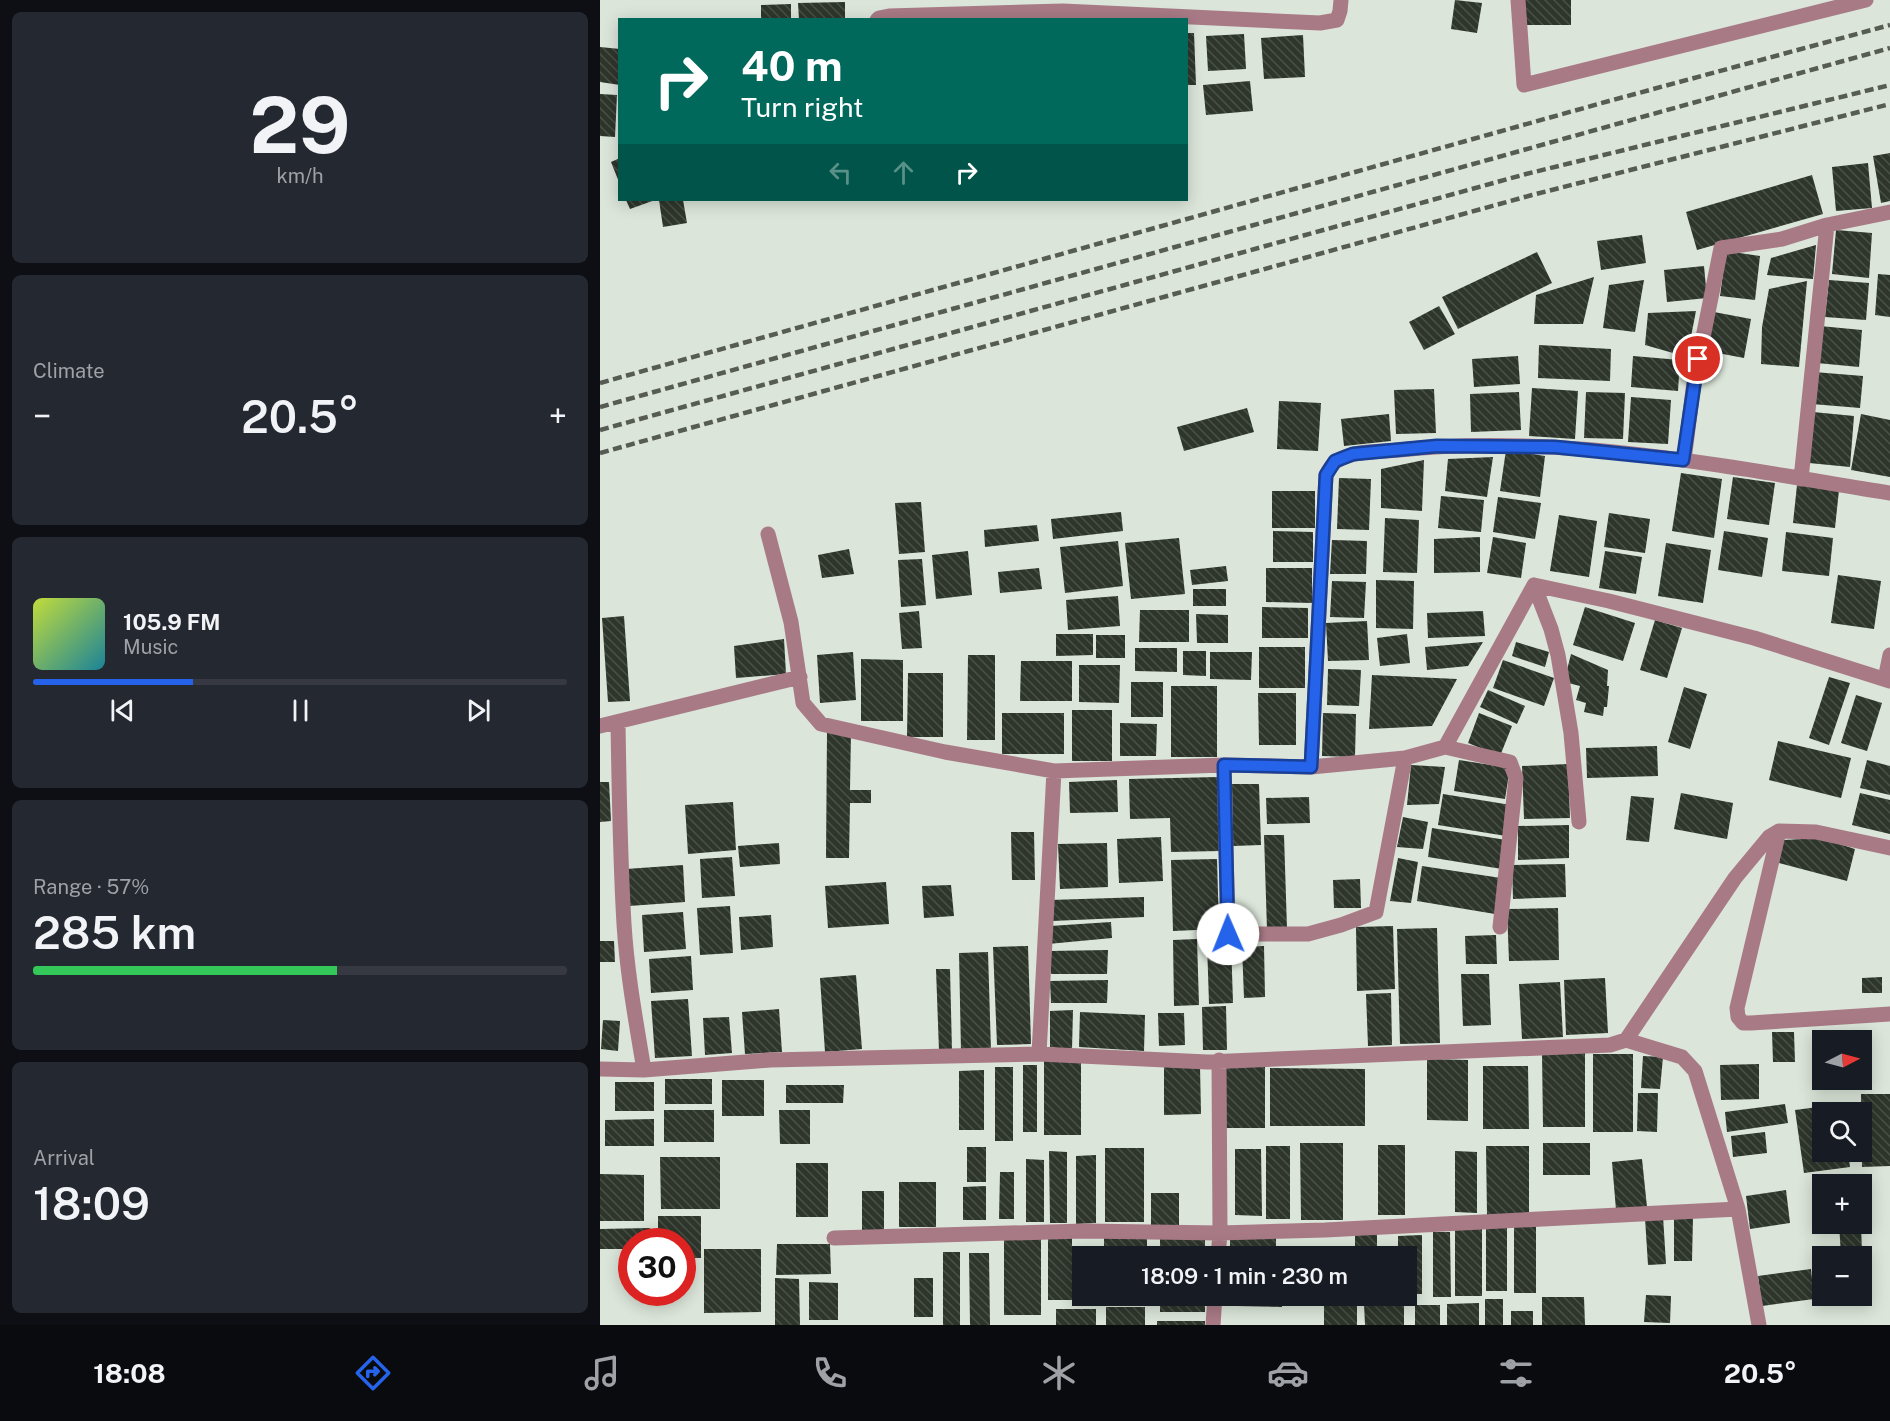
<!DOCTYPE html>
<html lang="en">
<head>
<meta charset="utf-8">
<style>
	body { margin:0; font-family:"Public Sans",sans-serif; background:#242831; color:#f1f3f6; height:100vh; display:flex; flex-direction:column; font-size:22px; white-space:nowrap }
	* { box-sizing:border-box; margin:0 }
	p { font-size:20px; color:#9ea1a6 }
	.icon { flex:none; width:33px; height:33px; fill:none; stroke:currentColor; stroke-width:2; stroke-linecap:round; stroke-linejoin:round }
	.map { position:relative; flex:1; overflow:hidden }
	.side { display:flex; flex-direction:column; gap:12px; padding:12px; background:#0d0f14; width:600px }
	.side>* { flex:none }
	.guide { position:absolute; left:18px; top:18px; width:570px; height:183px; border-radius:0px; box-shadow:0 3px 15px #0003; background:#00695c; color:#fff; overflow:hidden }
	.needle { width:39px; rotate:84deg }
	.buttons { position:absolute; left:1212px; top:1030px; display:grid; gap:12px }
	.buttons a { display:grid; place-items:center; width:60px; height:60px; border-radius:0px; background:#171b24; box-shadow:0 3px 15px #0003; font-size:30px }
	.speed { position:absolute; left:18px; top:1228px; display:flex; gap:12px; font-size:30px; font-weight:700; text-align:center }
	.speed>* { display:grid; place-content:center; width:78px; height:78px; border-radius:50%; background:#171b24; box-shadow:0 3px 15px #0003; line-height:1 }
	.speed .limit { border:9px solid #d22; background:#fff; color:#111 }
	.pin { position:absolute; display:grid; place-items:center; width:51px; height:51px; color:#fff; margin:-26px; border:3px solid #fff; border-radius:50%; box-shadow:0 2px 6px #0007 }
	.me { position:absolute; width:66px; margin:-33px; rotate:359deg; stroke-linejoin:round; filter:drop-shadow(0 0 4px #0008) }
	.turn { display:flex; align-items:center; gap:21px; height:126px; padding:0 24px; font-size:27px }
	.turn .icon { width:78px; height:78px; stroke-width:2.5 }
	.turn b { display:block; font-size:42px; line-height:51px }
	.lanes { display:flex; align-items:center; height:57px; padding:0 24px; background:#0003; justify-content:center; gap:30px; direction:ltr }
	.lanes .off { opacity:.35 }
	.big { font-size:45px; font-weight:600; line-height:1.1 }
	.side .widget { flex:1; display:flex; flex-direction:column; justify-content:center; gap:9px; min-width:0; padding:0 21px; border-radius:9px; background:#242831 }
	.side .dial { align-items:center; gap:0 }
	.dial b { font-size:78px; line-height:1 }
	.song { display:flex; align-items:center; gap:18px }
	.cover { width:72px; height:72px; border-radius:9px; background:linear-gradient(135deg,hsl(70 70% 55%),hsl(190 70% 35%)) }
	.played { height:6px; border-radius:3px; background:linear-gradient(90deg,#2563eb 30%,#363941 30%) }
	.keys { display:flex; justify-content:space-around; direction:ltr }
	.heat { display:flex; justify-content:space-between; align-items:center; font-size:33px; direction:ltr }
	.charge { height:9px; border-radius:4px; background:linear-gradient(90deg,#34c759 57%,#363941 0) }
	.trip { position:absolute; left:472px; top:1246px; width:345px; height:60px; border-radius:0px; background:#171b24; box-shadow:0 3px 15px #0003; font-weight:600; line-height:60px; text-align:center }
	.dock { display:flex; height:96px; justify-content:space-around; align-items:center; background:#090b0e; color:#9ea1a6 }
	.dock .icon { width:42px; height:42px }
	.dock .selected { color:#2563eb }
	.dock b { font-size:27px; color:#f1f3f6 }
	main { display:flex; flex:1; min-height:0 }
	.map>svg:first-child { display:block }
	.building { fill:url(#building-back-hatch) }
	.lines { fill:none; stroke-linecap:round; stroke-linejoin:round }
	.minor { stroke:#a87a86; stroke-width:15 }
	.rail { stroke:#565b54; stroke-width:4.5; stroke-dasharray:9 4.5; stroke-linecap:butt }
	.route-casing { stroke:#184099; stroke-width:15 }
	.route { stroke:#2563eb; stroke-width:10 }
</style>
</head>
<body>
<main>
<section class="side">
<div class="widget dial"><b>29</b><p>km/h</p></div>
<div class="widget"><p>Climate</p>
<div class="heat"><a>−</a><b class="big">20.5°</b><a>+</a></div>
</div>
<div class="widget">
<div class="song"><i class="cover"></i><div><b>105.9 FM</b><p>Music</p></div></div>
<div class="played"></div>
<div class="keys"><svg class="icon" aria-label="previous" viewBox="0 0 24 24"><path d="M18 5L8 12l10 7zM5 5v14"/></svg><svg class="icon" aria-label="pause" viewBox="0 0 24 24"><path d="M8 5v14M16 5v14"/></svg><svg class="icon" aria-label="next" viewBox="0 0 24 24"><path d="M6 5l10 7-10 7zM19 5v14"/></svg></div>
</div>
<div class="widget"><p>Range · 57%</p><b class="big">285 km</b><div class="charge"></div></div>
<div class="widget"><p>Arrival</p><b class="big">18:09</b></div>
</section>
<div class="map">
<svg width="1290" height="1325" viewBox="0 0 1290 1325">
	<defs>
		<pattern id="building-back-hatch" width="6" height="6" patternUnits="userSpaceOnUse" patternTransform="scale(1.5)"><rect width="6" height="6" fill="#2e362c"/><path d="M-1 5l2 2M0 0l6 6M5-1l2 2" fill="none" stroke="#495047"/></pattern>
	</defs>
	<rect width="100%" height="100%" fill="#dbe5d9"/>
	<path class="building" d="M855,0L882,3L877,33L851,29Z
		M920,0H971V25H920Z
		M245,2V20H199L198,3Z
		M191,4V20H161V5Z
		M586,33H594L596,85H586Z
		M644,34L646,69L608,71L606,36Z
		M703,35L705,77L664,79L661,38Z
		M0,47L20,49V85L0,82Z
		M650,81L653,111L606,115L603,85Z
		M0,94L17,95L15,137L0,136Z
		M1290,153V201L1281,203L1273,156Z
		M20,158V182H19L11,162Z
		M1268,163L1272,208L1236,211L1232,167Z
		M1212,175L1223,214L1097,250L1086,212Z
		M26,200H55L30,209Z
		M59,200H83L87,223L63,227Z
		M1236,230L1272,233L1269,278L1232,274Z
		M1042,235L1046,263L1001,270L997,241Z
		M1216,245L1213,279L1167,275L1171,258Z
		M1126,251L1160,256L1155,300L1120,296Z
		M937,252L952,283L858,329L842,297Z
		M1104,266L1107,298L1067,302L1064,270Z
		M1278,274L1290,275V317L1275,315Z
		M994,277L983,324H934L936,295Z
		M1044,280L1035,332L1003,328L1009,285Z
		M1229,280L1269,283L1266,320L1225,317Z
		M1207,281L1199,367L1161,364L1162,327L1169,289Z
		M839,306L855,334L824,350L809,322Z
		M1096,311L1087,357L1045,345L1048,313Z
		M1114,312L1151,319L1144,358L1107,351Z
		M1220,326L1262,330L1259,367L1217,363Z
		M939,345L1011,349L1010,381L938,378Z
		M918,356L920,384L874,387L872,359Z
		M1033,356L1080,360L1078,391L1031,387Z
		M1214,372L1263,376L1260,408L1212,404Z
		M932,388L978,391L975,439L929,436Z
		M834,389L836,433L796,434L794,390Z
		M919,392L921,430L871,432L870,394Z
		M986,392L1025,393L1023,439L984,438Z
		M1031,397L1071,400L1068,444L1028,442Z
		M679,401L721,403L718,451L677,449Z
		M647,408L654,432L584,451L577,427Z
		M1213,412L1254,416L1250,467L1209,463Z
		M789,414L791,441L744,446L741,419Z
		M1261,414L1290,420V477L1251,470Z
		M906,450L945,456L940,497L900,491Z
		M893,457L887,497L845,491L848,459Z
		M824,460L822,511L781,508V469Z
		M1081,473L1122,479L1114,538L1072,531Z
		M1133,477L1175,483L1169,525L1127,519Z
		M739,478L771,479L769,530L737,529Z
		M1197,485L1239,490L1235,528L1193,523Z
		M672,491H715V528H672Z
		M841,496L884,500L881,532L838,528Z
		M898,497L941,503L935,539L893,532Z
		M321,502L325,552L299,554L295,503Z
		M521,512L523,531L453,539L451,519Z
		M1009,513L1050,519L1045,553L1004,547Z
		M959,515L997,521L989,577L950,571Z
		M785,518L819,520L817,573L783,572Z
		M437,525L439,541L385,547L384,530Z
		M673,531L713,532V562H673Z
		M1124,531L1168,538L1162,577L1118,570Z
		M1186,532L1233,538L1229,576L1182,571Z
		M880,537V572L834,573V539Z
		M893,537L926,543L921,578L887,573Z
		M579,538L585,594L531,599L525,543Z
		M732,540L767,541L766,574H730Z
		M518,541L523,586L465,593L460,547Z
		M1066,543L1111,550L1103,603L1058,596Z
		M249,549L254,574L222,578L218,555Z
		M368,551L372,595L336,599L332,555Z
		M1005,551L1042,557L1036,594L999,588Z
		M322,559L326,605L301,607L298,560Z
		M626,566L628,581L592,585L590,570Z
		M439,568L442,589L400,593L398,572Z
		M666,568H712V603L666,602Z
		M1238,575L1281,581L1274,629L1231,623Z
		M776,580L814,581L813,629L776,628Z
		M732,581L766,582L764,618L730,617Z
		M593,589H626V606H593Z
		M518,596L520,626L468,630L466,600Z
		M662,607L708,608V638H662Z
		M985,607L1035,623L1023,661L973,645Z
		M540,610H589V642H539Z
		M319,611L322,648L302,649L299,613Z
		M883,611L885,636L828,638L827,613Z
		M596,614L628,615V643H597Z
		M24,616L30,701L8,702L2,618Z
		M1055,620L1082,628L1067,678L1040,670Z
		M767,621L769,660L728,661L726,623Z
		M456,634H493V655L456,656Z
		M807,634L810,663L780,666L777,638Z
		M496,635H525V658H496Z
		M184,639L186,674L136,678L134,646Z
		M883,642L868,666L827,670L825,647Z
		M916,642L949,652L945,667L912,656Z
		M659,647H705V688H659Z
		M535,648H577V672L535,671Z
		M583,651H606V676L583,675Z
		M253,652L256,700L220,703L217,655Z
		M610,652H652L651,680L610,679Z
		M971,654L1008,670L1007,686H1009L1007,707H1004L1003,716L984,712L986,703L976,700L980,686L964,682Z
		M368,655H395V740H367Z
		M261,659L303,660V721H261Z
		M903,660L954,678L944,706L893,688Z
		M421,661H472V701H420Z
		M479,665H520L519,703L479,702Z
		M728,669L761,670L759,706L727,705Z
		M308,673H343V737H307Z
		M772,675L857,679L832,726L769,729Z
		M1229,677L1250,683L1229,745L1209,738Z
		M531,682H563V717H531Z
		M571,686H617V757H571Z
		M1084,687L1107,694L1090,749L1068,742Z
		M888,690L925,706L917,724L880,707Z
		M658,693H696V745H659Z
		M1256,695L1282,703L1267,751L1241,743Z
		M472,710H512V761H472Z
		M402,713H464V754H402Z
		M723,713L756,714L755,757L722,756Z
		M879,713L912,726L900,756L868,743Z
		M520,723L557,724L556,756H520Z
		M227,732H251L250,790H271V803H250L249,858H226Z
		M1178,741L1251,758L1241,798L1169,780Z
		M1057,746L1058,776L987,778L986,748Z
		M859,760L910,768L905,799L854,791Z
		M1267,760L1290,766V795L1260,788Z
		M968,764L970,818L924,819L922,766Z
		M811,765L845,767L839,804L807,805Z
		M618,777L620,851L571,852L570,818L530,819L529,779Z
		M517,780L518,812L470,813L469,782Z
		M0,782H9L11,821L0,822Z
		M632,784H659L661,845L633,846Z
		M1081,793L1133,803L1127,839L1074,829Z
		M1260,793L1290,800V834L1252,825Z
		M843,794L911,805L906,836L838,825Z
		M1031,796L1054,798L1049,842L1026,840Z
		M709,797L710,823L667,824L666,798Z
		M133,802L136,850L88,854L85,805Z
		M803,817L828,822L823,849L797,847Z
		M969,825V858L918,860V826Z
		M832,828L906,840L902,869L828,857Z
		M411,832H434L435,880H412Z
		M664,835H684L687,929L667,930Z
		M561,837L563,881L519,883L517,839Z
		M1221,838L1255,849L1247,881L1179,863L1183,840Z
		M179,843L180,864L140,867L138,846Z
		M507,843L508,887L460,889L458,844Z
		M132,857L135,896L102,898L100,859Z
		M798,858L818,862L811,903L790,901Z
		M617,859L619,929L573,931L571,860Z
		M965,864L966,897L913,899L912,865Z
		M83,865L85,902L29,906L26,869Z
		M822,866L901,878L895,914L817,901Z
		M760,879L761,908H734L733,880Z
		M286,882L289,924L228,928L225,886Z
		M351,885L354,916L324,918L322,886Z
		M544,897V917L452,921L450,900Z
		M130,906L133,953L100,955L97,908Z
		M958,908L959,960L909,961L907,909Z
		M83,912L86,949L44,952L42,915Z
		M171,915L173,947L141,950L139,917Z
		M511,922L512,938L448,944L450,926Z
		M793,926L795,989L757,991L756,927Z
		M837,928L840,1043L800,1044L797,929Z
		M896,935L897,964H866L865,936Z
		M597,939L599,1005L574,1006L573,940Z
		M0,941H14L15,962H0Z
		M631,941L633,1003L609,1004L607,942Z
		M428,946L431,1044L397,1045L393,947Z
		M664,946L665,997L644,998L642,947Z
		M508,950L507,974H451L450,951Z
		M388,952L391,1051L361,1052L359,953Z
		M91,956L93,990L51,993L49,959Z
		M336,969H350L352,1051H339Z
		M861,974H889L891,1025L863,1026Z
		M256,975L262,1049L225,1052L220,978Z
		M1282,977V993H1262V978Z
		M1005,978L1008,1033L966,1035L964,980Z
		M508,980L507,1003H451L450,981Z
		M960,982L963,1037L922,1039L919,984Z
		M791,993L792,1045L768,1046L766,994Z
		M88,999L92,1056L55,1058L51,1001Z
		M626,1006L627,1050H603L602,1007Z
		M179,1009L182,1052L145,1054L142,1012Z
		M473,1010L472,1050L450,1047V1011Z
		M480,1012L545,1015L544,1051L479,1047Z
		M558,1013H584L585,1045L559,1046Z
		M129,1017L132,1053L105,1055L103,1018Z
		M3,1020L20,1021L18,1051L1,1049Z
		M1172,1032H1194L1195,1062H1173Z
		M942,1053H985V1127H943Z
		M993,1054H1033V1132H993Z
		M1043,1056L1063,1057L1060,1089L1041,1088Z
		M827,1059L868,1060V1121L827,1120Z
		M444,1061H481V1135H444Z
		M1159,1064V1099L1121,1100L1120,1065Z
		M423,1065H437V1132H423Z
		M626,1065H665V1128H626Z
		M564,1066H600L601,1114L564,1115Z
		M883,1066H928L929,1129H883Z
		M395,1067H413V1141H395Z
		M670,1068L765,1069V1126H670Z
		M384,1070V1130H359V1071Z
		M65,1079H112V1104H65Z
		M122,1080H164V1116H122Z
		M15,1082H54V1111H15Z
		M186,1085H244L243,1103H186Z
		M1038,1093H1058L1057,1132L1037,1131Z
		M1261,1094H1290V1166L1262,1167Z
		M1185,1104L1188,1123L1127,1132L1125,1112Z
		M1241,1104L1243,1113H1222V1152H1248L1250,1167L1204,1173L1195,1110Z
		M64,1110H114V1142H64Z
		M179,1110H210V1144H180Z
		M54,1119V1146H5V1120Z
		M1165,1132L1167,1153L1133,1157L1131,1136Z
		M700,1143H743V1220H701Z
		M943,1143H990V1175H943Z
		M778,1145H805V1215H778Z
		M666,1146H690V1219H666Z
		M886,1146H929V1215H887Z
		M367,1147H386V1182H367Z
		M505,1148H544V1222H505Z
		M635,1149H661L662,1216L635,1215Z
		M449,1151L467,1152V1223H450Z
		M855,1151L877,1152V1213L855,1212Z
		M496,1155V1223L476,1224V1156Z
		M60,1157H120V1209H61Z
		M426,1159L444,1160V1222H426Z
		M1042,1159L1047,1207L1016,1210L1012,1162Z
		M196,1163H228V1217H196Z
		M400,1172H414V1219H399Z
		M0,1174L44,1175V1221H0Z
		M299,1182H336V1227H299Z
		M386,1186V1220H363V1187Z
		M1186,1190L1190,1223L1150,1229L1146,1196Z
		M262,1191H284V1233H262Z
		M551,1193H579V1225H551Z
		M58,1216H101V1258H82V1242H58Z
		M1063,1216L1066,1264L1048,1265L1045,1218Z
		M1074,1217H1093L1092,1261H1074Z
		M1239,1224H1261L1262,1253L1241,1255Z
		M886,1226H907V1291H886Z
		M914,1226H936V1293H914Z
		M855,1227H882V1296H855Z
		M50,1228V1242H32V1249H0V1229Z
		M755,1232H777V1257H755Z
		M833,1232H850L851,1297H833Z
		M472,1234V1300H448V1235Z
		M547,1234V1257H504V1235Z
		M822,1235V1294H807V1257H798V1236Z
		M630,1237H676V1257H630Z
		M404,1238H441V1315H404Z
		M560,1239H605V1257H560Z
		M177,1244H230L231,1274L176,1275Z
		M104,1249H161V1312L104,1313Z
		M343,1252H360V1325H343Z
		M369,1253H389L390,1325H370Z
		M1211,1269L1214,1299L1162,1306L1158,1276Z
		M175,1278L199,1279L200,1325H175Z
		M314,1278H333V1317H314Z
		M209,1282L238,1283V1320H209Z
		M1046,1295L1071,1296L1070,1323L1044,1322Z
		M560,1296H605V1312H560Z
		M637,1296H682V1307L637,1306Z
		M942,1297H984L985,1325H942Z
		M885,1299H903V1325H885Z
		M879,1303V1325H847V1304Z
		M764,1304H804V1325H765Z
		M724,1305H757V1325H724Z
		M815,1305H840V1325H815Z
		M506,1307H545V1325H506Z
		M456,1309H496V1325H456Z
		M911,1311H933V1325H911Z
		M557,1321H605V1325H557Z"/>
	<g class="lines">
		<path class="minor" d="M918,0L924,85L1266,0
			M277,20L279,18L289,16L463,11L720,23L737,20L740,11L741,0
			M1084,460L1094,382L1121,248L1182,239L1227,225L1290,212
			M1201,479L1227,225
			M168,534L191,622L203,703L221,724L345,752L454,771L624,765L711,767L805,758L845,747L934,585L1009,601L1154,638L1290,681
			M934,585L951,629L958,655L971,733L979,822
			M1285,679L1290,655
			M18,722C19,790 20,857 24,924C27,973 36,1022 44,1070
			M0,726L200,677
			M845,747L910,762L916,778L900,927
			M624,765L628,934H708L741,925L776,912L805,758
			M711,767L726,475C729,470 732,463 737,461C754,450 779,452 799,450C964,433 1128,467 1290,493
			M1179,831L1137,1008L1138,1017L1143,1023H1151L1290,1014
			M1026,1040L1082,1057L1095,1071L1138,1209L1159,1325
			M439,1054L454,771
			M0,1069L44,1070L170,1060L439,1054L607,1062L1010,1045L1026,1040L1135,878L1169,837L1179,831L1216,832L1290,848
			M234,1238L484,1231L620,1233L725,1230L1138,1209
			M618,1257L620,1233L619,1060
			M613,1325L615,1296"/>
		<path class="rail" d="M0,383L1009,101L1290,25
			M0,407L1290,48
			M0,430L926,174L1290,85
			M0,453L932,195L1290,104"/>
	</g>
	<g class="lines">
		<g class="route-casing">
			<path id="route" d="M628,934L624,765L711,767L726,475L735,461L753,454L837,446L955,447L1083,460L1098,359"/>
		</g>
		<use href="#route" class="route"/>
	</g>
</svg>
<div class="buttons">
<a><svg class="needle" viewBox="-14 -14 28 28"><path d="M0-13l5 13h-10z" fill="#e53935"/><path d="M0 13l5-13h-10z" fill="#9ea1a6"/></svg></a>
<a><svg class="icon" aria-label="search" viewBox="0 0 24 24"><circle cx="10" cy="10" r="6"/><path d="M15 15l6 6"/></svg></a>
<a>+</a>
<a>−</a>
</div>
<div class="speed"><div class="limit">30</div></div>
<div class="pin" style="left:1098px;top:359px;background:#d93025"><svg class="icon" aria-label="arrive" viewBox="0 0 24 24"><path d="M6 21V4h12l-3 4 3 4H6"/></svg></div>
<svg class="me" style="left:628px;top:934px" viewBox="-20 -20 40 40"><circle r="19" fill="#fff"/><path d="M0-13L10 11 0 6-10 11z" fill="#2563eb"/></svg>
<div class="trip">18:09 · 1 min · 230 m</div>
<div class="guide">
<div class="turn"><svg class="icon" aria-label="right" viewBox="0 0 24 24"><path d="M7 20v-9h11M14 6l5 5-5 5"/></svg><div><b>40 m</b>Turn right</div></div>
<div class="lanes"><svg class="icon off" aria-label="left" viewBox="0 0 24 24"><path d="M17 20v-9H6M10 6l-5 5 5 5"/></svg><svg class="icon off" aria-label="ahead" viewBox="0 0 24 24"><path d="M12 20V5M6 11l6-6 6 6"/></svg><svg class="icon" aria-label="right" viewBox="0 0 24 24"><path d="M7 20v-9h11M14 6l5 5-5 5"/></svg></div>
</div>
</div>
</main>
<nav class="dock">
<b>18:08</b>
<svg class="icon selected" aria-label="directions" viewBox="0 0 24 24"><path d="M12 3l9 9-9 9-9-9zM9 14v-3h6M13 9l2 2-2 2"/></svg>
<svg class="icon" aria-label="music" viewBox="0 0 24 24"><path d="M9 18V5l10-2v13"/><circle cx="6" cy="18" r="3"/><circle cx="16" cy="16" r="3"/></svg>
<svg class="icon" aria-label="phone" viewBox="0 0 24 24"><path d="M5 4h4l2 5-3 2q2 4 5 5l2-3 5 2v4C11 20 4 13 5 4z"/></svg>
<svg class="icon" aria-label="climate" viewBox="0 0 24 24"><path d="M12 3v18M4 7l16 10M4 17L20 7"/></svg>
<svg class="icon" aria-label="car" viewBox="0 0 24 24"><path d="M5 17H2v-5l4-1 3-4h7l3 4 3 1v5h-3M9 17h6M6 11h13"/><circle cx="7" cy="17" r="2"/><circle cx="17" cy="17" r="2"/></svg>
<svg class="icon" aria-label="filters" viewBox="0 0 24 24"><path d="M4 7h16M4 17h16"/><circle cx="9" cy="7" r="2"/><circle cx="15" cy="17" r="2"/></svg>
<b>20.5°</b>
</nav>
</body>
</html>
